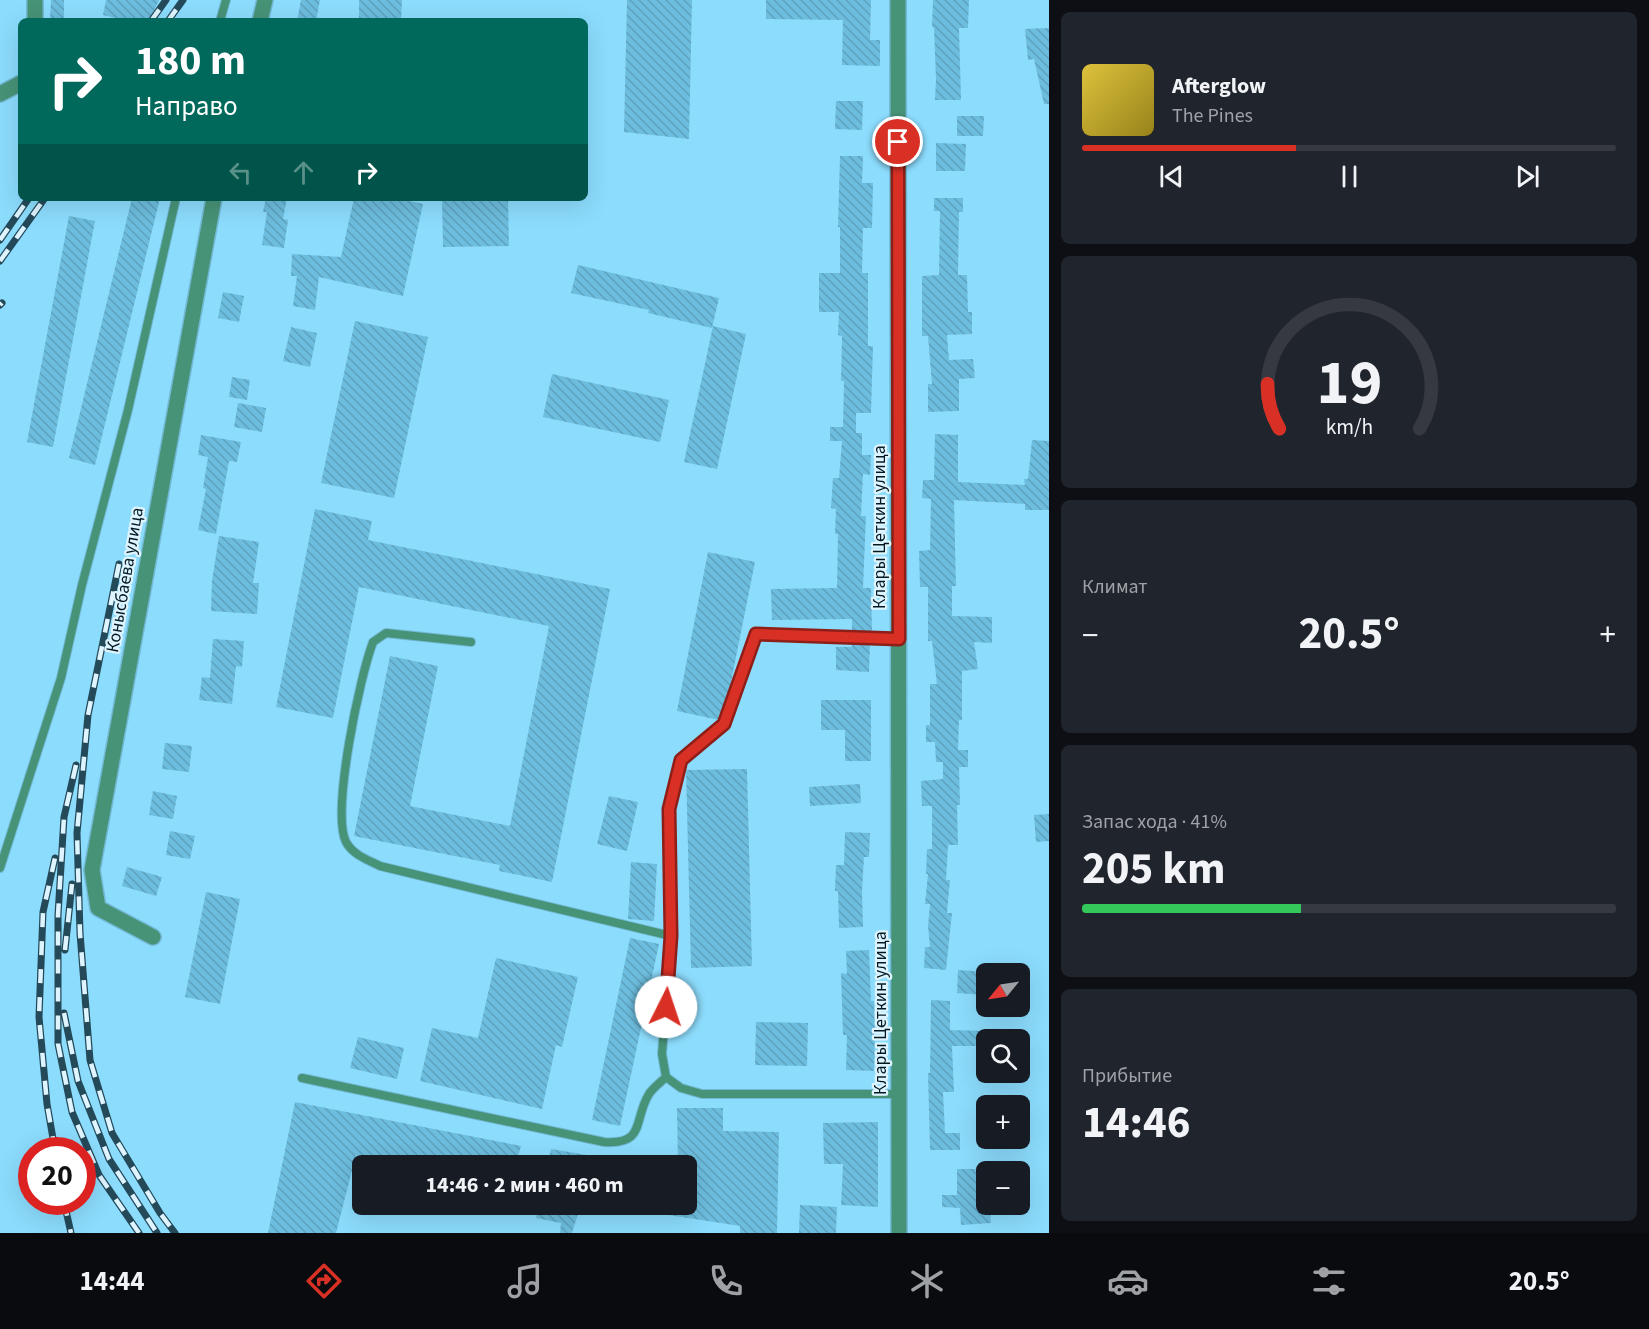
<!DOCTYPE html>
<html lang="ru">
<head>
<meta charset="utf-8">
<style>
	body { margin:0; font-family:"Source Sans 3",sans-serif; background:#20242c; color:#f1f3f6; height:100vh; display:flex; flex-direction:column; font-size:22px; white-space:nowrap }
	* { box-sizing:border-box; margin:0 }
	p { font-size:20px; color:#9ea1a6 }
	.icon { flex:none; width:33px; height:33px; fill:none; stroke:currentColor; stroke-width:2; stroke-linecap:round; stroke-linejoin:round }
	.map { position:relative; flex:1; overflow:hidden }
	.drawer { display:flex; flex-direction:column; gap:12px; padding:12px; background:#0d0f14; width:600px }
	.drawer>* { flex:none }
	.top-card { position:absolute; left:18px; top:18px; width:570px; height:183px; border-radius:9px; box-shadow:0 6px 24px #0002; background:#00695c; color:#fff; overflow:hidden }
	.needle { width:39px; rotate:240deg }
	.fabs { position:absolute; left:976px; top:963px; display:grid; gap:12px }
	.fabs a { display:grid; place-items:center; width:54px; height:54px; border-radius:9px; background:#171b24; box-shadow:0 6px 24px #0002; font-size:30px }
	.speed { position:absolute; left:18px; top:1137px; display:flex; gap:12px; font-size:30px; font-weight:700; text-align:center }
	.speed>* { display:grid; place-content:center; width:78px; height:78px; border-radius:50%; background:#171b24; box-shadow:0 6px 24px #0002; line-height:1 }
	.speed .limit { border:9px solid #d22; background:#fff; color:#111 }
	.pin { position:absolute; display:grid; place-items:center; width:51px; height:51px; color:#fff; margin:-26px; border:3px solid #fff; border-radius:50%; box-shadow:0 2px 6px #0007 }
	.me { position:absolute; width:66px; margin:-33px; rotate:4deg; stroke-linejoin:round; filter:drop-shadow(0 0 4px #0008) }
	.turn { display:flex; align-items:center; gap:21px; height:126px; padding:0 18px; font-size:27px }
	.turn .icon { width:78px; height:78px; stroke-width:2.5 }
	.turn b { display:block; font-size:42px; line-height:51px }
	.lanes { display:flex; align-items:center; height:57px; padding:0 18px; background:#0003; justify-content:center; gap:30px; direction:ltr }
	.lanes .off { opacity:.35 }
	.big { font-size:45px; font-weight:700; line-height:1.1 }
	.drawer .widget { flex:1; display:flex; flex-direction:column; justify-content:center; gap:9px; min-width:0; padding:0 21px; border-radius:9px; background:#20242c }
	.drawer .dial { align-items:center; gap:0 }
	.dial svg { height:156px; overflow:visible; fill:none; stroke:#363941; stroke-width:7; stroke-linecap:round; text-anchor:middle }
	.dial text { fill:#f1f3f6; stroke:none }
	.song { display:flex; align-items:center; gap:18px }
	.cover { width:72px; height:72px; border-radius:9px; background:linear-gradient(135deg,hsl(50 70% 55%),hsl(50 70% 35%)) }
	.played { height:6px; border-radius:3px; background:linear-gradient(90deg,#d93025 40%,#363941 40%) }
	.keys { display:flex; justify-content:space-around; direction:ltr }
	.heat { display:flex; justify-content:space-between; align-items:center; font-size:33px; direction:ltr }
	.charge { height:9px; border-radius:4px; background:linear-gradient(90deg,#34c759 41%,#363941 0) }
	.trip { position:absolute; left:352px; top:1155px; width:345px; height:60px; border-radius:9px; background:#171b24; box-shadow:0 6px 24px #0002; font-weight:700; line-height:60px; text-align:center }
	.menu { display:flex; height:96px; justify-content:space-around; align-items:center; background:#090b0e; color:#9ea1a6 }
	.menu .icon { width:42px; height:42px }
	.menu .active { color:#d93025 }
	.menu b { font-size:27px; color:#f1f3f6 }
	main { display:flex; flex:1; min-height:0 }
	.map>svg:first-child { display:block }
	.building { fill:url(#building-back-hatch) }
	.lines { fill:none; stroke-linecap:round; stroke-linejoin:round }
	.service-casing { stroke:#73b9d6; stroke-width:10 }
	.minor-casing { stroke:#73b9d6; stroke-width:18 }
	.service { stroke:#479377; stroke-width:8 }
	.minor { stroke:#479377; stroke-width:15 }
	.rail-casing { stroke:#244959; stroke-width:7 }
	.rail { stroke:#def4fe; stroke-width:4.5; stroke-dasharray:14; stroke-linecap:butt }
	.route-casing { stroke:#8d1f18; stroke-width:15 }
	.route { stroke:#d93025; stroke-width:10 }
	.labels { text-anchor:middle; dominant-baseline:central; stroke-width:4.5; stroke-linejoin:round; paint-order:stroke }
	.street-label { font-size:18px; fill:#021923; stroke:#def4fe }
</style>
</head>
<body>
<main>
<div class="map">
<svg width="1049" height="1233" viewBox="0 0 1049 1233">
	<defs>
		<pattern id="building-back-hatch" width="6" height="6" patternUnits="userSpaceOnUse" patternTransform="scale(1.5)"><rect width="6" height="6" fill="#6dbdde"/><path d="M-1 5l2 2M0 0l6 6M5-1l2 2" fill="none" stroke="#5da2be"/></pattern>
	</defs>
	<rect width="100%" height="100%" fill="#8cdcfd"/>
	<path class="building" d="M51,0H64V21H50Z
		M106,0H159L149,21H129L103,15Z
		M301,0H320L316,21H297Z
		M359,0H402L401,21H359Z
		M627,0H692L689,139L624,132Z
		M766,0H871L870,40H880V66L842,65L843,20L766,19Z
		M933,0H969L968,28H959L961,100H935L936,80L934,28L932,27Z
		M1049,28V104H1044L1034,59L1028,60L1025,29Z
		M836,101H863L862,130L835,129Z
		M957,116H984L983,136H957Z
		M936,143L966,144L965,171H936Z
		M840,156H863L862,183H873L872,228H863L862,273H868V346H873L871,413H856V433H862V455H871L870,475L863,474L861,516H866L863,588H871L872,632L852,631V619L772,620L771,589L837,588L838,534H835L836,509L831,508L833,478H839L842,441H830V427H843L844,381H841L842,336L838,335L839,312H819V273H840V227H838Z
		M132,198H160L95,465L69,458Z
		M266,198H287L283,219L288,220L284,248L262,245L267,212H263Z
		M354,198H397L423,204L403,296L319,277L315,310L293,306L297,276H291L292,254L341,257Z
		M442,198H508L509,246L443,247Z
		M934,198H963V212H959L958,275H967L968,312H972V334L947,335L949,360L973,359L975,378L959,379V411L928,412V384H932L928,336H922V276L939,275L940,211H934Z
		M69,216L95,221L53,447L27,442Z
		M578,265L719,298L712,328L648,313L649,310L571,293Z
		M223,292L244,296L239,322L218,318Z
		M355,321L428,337L394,498L321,483Z
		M713,326L746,334L717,469L684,462Z
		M291,327L317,333L310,367L283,361Z
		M552,374L669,400L660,442L543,417Z
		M232,377L250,380L247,400L229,397Z
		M238,403L266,408L262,432L234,427Z
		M935,434L958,435V482L1025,485L1024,479H1028L1032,440L1049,441V510H1025V504L954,500L956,586H952V616L992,617V643L974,642L978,669L962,671V720H959L958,750H968V767H959L960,805H957L958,845H948L946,880H950L947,913H952L946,970L924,968L925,947H930L928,926L930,904H925L928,874H926L927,849H932V806H922L921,781L943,779V762H936L935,742H926V725H930V684H937L932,641H928V587H920L919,551L930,550L931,499L922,498L923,480H934Z
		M201,435L241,442L237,462L229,461L216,534L198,530L206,489L203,488L208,457L198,455Z
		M315,509L372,521L368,540L610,589L552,882L499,871L500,865L354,836L390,656L438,666L410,806L510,826L549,626L359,587L333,718L276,707Z
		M219,536L259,542L253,583H259L257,614L211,611L212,581Z
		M708,552L755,562L729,692L719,720L677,711Z
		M213,639L244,641L242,667L236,666L232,704L199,700L202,677L210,678Z
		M852,643L870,644L869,672L836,670V647H852Z
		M821,700H871V761H845V730H821Z
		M165,743L192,746L189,772L162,769Z
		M747,769L752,966L691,968L686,770Z
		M860,784L861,803L810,806L809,787Z
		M153,791L177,796L173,819L149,815Z
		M609,796L638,802L627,851L597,844Z
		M1049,814V841L1036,842L1034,815Z
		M170,831L195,836L190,859L166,855Z
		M845,832L870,833L869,857H864L862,891L863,927L839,928L838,891H835L836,865H844Z
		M631,862L657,864L654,921L628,919Z
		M127,867L162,877L156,896L122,886Z
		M206,892L240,899L220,1004L185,997Z
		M630,938L659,944L620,1126L592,1120Z
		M869,950L871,1001H874L875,1037L874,1071L846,1070L847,1035H843L841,973L847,974L846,951Z
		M496,958L578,977L562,1047L556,1045L542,1109L420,1081L432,1028L478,1038Z
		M958,970L987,972V995L957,993Z
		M931,1000L950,1001V1030L987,1031V1046H952L954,1092H943L945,1133H960V1150H930L928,1073H930Z
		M756,1022L808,1023L807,1066L755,1065Z
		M358,1037L404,1048L397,1079L350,1068Z
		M295,1102L521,1146L515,1166H419L356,1155L336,1233H268Z
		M677,1108H723V1131L779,1132L777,1233H740V1226L649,1212L650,1204H687V1166H678Z
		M878,1122V1207L841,1205L843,1164H824L823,1123Z
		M551,1149L611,1159V1166H547Z
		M957,1169H987V1210H990L991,1223L961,1225L960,1208L942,1207V1195H957Z
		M538,1204H581L572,1233H560L561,1223L536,1218Z
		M800,1205L837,1207L836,1233H799Z"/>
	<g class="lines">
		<g class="service-casing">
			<path id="service" d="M220,21L226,0
				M899,639L756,634L724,724L681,761L669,809L671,936L662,1054L666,1077L681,1088L702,1094H900
				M471,642L386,633L373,642C360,676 331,812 346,842C353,855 368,860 380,866L671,936
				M0,868L61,678L82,585L128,410L176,198
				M302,1078L604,1142C646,1145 633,1120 649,1094C653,1088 661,1082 666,1077"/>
		</g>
		<g class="minor-casing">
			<path id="minor" d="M35,0V21
				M898,0L899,1233
				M260,21L265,0
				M0,94L21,83
				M153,937L98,908L92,870L214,198"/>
		</g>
		<use href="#service" class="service"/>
		<use href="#minor" class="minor"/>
		<g class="rail-casing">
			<path id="rail" d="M151,21L166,0
				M168,21L183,0
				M0,240L29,198
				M0,261L45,198
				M0,305L2,303
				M119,564L88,715L77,833L80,933L90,1060L112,1133L160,1213L175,1233
				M76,765L64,817L58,915V1044L72,1112L99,1175L139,1233
				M65,950L72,884
				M64,1013L78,1081L109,1159L157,1233
				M55,1150L47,1104L39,1017L43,912L55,858
				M64,1202L71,1233"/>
		</g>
		<use href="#rail" class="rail"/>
	</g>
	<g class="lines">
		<g class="route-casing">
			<path id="route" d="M666,1007L671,936L669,809L681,760L724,724L756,634L899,639L898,142"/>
		</g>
		<use href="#route" class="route"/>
	</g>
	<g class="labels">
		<g class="street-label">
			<text transform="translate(879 527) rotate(-90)">Клары Цеткин улица</text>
			<text transform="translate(125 580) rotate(-80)">Конысбаева улица</text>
			<text transform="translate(880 1013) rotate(-90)">Клары Цеткин улица</text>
		</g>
	</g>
</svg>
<div class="fabs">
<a><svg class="needle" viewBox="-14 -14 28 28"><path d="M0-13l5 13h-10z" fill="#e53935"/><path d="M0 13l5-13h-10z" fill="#9ea1a6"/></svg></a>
<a><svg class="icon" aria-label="search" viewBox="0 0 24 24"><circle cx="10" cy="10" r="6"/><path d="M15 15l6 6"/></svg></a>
<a>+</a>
<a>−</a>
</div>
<div class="speed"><div class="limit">20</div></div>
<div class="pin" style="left:898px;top:142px;background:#d93025"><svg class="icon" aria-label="arrive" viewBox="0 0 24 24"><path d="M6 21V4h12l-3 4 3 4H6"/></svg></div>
<svg class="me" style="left:666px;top:1007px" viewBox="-20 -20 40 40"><circle r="19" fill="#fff"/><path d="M0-13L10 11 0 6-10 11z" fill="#d93025"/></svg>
<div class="trip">14:46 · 2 мин · 460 m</div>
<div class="top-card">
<div class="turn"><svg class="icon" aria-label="right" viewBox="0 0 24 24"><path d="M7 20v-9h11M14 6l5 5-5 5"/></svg><div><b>180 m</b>Направо</div></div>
<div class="lanes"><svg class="icon off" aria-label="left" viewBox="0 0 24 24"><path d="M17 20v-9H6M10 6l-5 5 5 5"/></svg><svg class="icon off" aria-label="ahead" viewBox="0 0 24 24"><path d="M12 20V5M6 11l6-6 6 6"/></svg><svg class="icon" aria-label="right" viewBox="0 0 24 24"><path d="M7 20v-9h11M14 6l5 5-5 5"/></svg></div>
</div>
</div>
<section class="drawer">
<div class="widget">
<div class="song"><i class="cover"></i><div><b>Afterglow</b><p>The Pines</p></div></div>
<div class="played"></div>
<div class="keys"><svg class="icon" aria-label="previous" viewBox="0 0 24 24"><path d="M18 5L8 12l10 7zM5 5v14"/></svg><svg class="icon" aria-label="pause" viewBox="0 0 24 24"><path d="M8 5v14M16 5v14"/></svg><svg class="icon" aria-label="next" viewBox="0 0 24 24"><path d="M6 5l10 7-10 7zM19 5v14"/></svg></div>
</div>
<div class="widget dial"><svg viewBox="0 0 100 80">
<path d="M14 69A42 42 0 1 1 86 69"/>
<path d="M14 69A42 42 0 0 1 8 46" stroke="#d93025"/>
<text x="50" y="56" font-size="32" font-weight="700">19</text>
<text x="50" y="72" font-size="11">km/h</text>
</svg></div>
<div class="widget"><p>Климат</p>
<div class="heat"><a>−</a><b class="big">20.5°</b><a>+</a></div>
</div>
<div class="widget"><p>Запас хода · 41%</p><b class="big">205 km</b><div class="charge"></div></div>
<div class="widget"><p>Прибытие</p><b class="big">14:46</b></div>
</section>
</main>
<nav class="menu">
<b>14:44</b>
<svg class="icon active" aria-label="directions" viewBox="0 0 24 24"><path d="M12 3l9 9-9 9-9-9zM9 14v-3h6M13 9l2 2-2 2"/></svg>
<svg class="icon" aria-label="music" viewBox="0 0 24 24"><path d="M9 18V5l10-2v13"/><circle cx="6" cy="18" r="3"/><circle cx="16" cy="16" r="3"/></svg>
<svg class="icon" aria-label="phone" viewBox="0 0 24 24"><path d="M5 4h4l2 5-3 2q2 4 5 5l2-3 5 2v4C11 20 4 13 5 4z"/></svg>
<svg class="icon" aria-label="climate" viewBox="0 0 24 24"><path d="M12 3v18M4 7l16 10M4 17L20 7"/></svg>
<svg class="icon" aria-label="car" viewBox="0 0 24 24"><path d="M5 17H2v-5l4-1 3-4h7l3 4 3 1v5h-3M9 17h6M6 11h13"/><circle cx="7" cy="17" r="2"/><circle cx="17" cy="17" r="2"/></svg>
<svg class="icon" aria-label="filters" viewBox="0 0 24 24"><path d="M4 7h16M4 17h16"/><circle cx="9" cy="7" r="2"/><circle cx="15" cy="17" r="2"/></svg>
<b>20.5°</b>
</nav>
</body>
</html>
